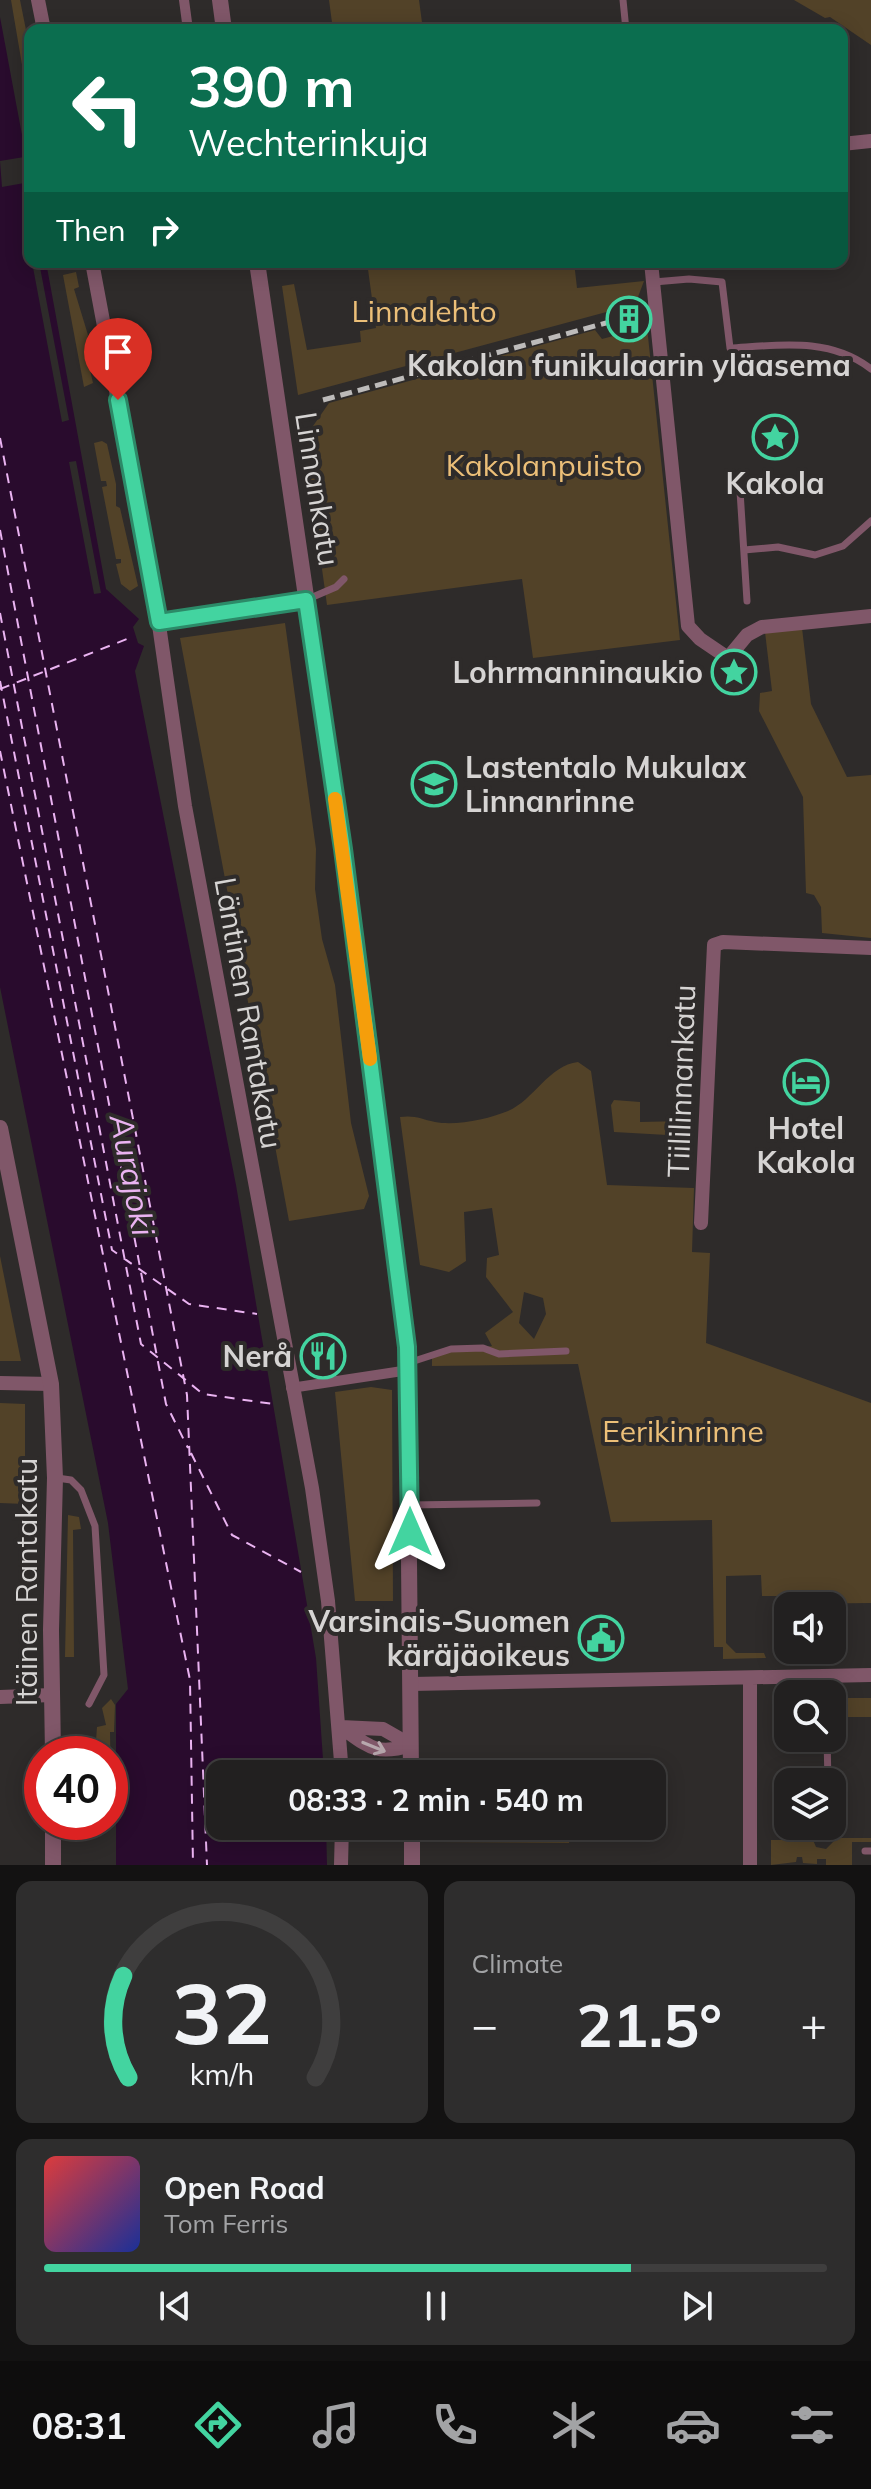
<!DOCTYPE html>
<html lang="en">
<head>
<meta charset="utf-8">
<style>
	body { margin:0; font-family:Mulish,sans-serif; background:#2e2d2d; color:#f1f3f6; height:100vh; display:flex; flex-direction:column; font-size:30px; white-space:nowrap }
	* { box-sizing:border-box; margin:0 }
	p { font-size:26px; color:#a2a3a5 }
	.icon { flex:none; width:44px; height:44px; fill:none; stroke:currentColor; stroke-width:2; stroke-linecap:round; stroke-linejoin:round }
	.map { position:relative; height:1865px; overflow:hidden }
	.panel { display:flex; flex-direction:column; gap:16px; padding:16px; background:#131212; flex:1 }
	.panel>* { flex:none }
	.top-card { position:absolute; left:24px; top:24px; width:824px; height:244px; border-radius:16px; box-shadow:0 4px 20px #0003,0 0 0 2px #3f3e3e; background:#0b6e4f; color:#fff; overflow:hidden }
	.controls { position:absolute; left:774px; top:1592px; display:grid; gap:16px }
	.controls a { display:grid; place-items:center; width:72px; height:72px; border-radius:16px; background:#222020; box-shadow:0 4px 20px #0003,0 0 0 2px #3f3e3e; font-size:40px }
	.speed { position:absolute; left:24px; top:1736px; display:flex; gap:16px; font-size:40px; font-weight:700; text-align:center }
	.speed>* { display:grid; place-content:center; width:104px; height:104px; border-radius:50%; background:#222020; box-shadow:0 4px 20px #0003,0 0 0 2px #3f3e3e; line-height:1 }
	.speed .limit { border:12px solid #d22; background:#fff; color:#111 }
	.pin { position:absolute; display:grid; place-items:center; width:68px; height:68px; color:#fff; margin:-82px -34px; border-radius:50% 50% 50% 0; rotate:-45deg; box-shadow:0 0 8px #0007 }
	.pin .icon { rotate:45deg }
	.me { position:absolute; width:88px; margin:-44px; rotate:0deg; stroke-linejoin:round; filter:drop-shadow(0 0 6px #0008) }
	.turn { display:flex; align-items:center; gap:28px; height:168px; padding:0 32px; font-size:36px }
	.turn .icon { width:104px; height:104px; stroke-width:2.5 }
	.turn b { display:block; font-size:56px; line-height:68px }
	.then { display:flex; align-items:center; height:76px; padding:0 32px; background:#0003; gap:16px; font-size:30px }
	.big { font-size:60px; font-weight:700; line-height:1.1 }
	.panel .card { flex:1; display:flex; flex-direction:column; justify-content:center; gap:12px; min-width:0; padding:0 28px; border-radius:16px; background:#2e2d2d }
	.panel .dial { align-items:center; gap:0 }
	.dial svg { height:208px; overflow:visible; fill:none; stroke:#3f3e3e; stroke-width:7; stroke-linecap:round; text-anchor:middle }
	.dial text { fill:#f1f3f6; stroke:none }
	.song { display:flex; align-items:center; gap:24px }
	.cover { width:96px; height:96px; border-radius:12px; background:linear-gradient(135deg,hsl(0 70% 55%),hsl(230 70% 35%)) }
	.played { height:8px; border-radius:4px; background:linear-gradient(90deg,#43d4a0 75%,#3f3e3e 75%) }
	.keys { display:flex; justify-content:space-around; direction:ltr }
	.heat { display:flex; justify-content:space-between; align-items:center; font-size:44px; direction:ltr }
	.panel .tiles { flex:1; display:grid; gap:16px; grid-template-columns:1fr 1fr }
	.card:last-child { grid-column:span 2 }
	.trip { position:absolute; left:206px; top:1760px; width:460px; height:80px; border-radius:16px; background:#222020; box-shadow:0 4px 20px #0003,0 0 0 2px #3f3e3e; font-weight:700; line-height:80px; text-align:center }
	.tabs { display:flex; height:128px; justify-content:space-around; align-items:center; background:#0e0d0d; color:#a2a3a5 }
	.tabs .icon { width:56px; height:56px }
	.tabs .current { color:#43d4a0 }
	.tabs b { font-size:36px; color:#f1f3f6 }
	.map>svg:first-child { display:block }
	.green { fill:#524228; fill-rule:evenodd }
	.water { fill:#290b2d }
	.pier { fill:#2e2b2a }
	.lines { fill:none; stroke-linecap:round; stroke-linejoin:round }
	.ferry { stroke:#eab3f1; stroke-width:2; stroke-dasharray:10 8; stroke-linecap:butt }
	.service { stroke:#805769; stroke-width:7 }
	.pedestrian { stroke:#805769; stroke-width:10 }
	.minor { stroke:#805769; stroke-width:14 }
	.tertiary { stroke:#805769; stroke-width:16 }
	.rail { stroke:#bdbbba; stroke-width:5; stroke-dasharray:12 6; stroke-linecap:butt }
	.oneway { stroke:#b8a8ae }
	.route-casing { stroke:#2c8a68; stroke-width:20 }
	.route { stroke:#43d4a0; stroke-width:14 }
	.slow { stroke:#f59e0b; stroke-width:14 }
	.labels { text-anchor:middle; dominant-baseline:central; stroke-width:8; stroke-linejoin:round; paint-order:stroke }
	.park-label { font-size:30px; fill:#ecbf78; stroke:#2e2b2a }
	.poi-label { font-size:30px; font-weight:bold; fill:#d6d4d3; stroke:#2e2b2a }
	.street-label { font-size:30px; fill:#d6d4d3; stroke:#2e2b2a }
	.water-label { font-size:32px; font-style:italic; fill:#eab3f1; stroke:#2e2b2a }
</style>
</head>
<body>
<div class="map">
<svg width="871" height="1865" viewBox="0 0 871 1865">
	<rect width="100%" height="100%" fill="#2e2b2a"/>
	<path class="green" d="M11,0H20L30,50L28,100Z
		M329,0H419L423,30H333Z
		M794,0H871V45L830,17L825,18Z
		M367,262H574L577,288L644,281L635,305L632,299L625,307L298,395L282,286L294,284L307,350L361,342L360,331L376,328Z
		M76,272L79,287L74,289L88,335L85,348L93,383L84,387L63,275Z
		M647,327L680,640L533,658L522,579L327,605L304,439L329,403L595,330L602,339Z
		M102,441L107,444L116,484V506L120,508L138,586L130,591L121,584L116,564L121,563V559H116L102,487L107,486L106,481H101L94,443Z
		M285,623L316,849L315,889L322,939L335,985L351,1123L369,1196L364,1209L289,1221L180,638Z
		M802,628L811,704L847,777L871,775V938L822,933L821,907L814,895L806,893L803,797L759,711L760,693L772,691L765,632Z
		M578,1062L591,1071L607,1185L694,1188L692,1252L710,1253L706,1343L871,1403V1603L786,1604L777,1596H762L761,1575L726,1576V1643L736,1653H764L766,1658L723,1659V1647H714L712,1520L611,1522L578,1364L432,1366V1354L492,1346L485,1333L513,1312L486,1277L487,1258L499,1255L492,1208L464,1212L466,1261L449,1272L420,1265L400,1117C415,1115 421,1119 435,1122C456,1126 489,1119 508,1111C534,1100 549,1065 578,1062ZM524,1292L543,1298L546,1314L534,1339L519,1323Z
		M614,1100L640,1102V1122L685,1121V1136L614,1132L611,1105Z
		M0,1256L21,1361H0Z
		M371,1387L392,1390L393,1601H355L335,1392Z
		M0,1403L25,1404V1504L0,1503Z
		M68,1515L79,1517L81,1529L73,1530L74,1657H65Z
		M833,1698H871V1717H833Z
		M111,1699L115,1705L114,1732H110L111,1785L110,1754H95L97,1727L106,1725L102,1708Z
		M496,1826H544L537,1828V1837L569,1834V1843L436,1842L435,1838L496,1835Z
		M837,1838H871V1842H852V1865H826V1859H817V1864L803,1863L802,1857H797L796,1862L771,1865V1840H813L816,1847L826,1849Z"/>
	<path class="water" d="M0,17L30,178V262H46L106,589L139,619L133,627L138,643L144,646L135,671L236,1185L316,1658L324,1774H220V1826H326L327,1865H116V1704L128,1689L108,1523L0,987Z"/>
	<path class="pier" d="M30,156V182L2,187L0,161Z
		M32,262H39L69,420L62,422Z
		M76,461L101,593L94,594L69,462Z"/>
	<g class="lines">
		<path class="ferry" d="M0,438L187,1395L207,1865
			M0,530L166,1404L188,1448
			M0,613L141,1344L203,1394L273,1404
			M0,681L112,1250L189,1304L257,1314
			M0,689L132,637
			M0,751L190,1680L193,1865
			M191,1453L232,1535L301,1572"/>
		<path class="service" d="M623,0L626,30
			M654,282L689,279L722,282L730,348C779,345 830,337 871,369
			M740,491L747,601
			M744,550L778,547L815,555L843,546L871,521
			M308,599L336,587L344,579
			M408,1363L451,1349L483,1348L499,1354L566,1351
			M57,1478L71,1480L81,1490L95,1526L104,1675L89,1704
			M410,1505L537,1503
			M825,1676V1694
			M827,1738L828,1782
			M829,1826V1836
			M865,1851H871"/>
		<path class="pedestrian" d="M184,0L188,30
			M291,1388L409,1370"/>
		<path class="minor" d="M38,0L44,30
			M842,144L871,141
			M92,262L156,604L185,806L312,1488L328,1601L342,1774
			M651,262L688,626L700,639L728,658L747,635L762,627L871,616
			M159,622L306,600
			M701,1223L714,945L723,942L871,948
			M0,1383L51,1384
			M412,1684L871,1675
			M0,1697L52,1695
			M341,1727C369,1747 376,1756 411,1745
			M341,1727L383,1729L411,1745
			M341,1865L342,1826
			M750,1865V1678"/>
		<path class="tertiary" d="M220,0L224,30
			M257,262L343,849L407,1347L411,1774
			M0,1128L51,1384L55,1478L51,1630L53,1754
			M53,1822V1865
			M412,1826V1865"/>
		<path class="rail" d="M323,400L628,317"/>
	</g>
	<defs><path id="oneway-shaft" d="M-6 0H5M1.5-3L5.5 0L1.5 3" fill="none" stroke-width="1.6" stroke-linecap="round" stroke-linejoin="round" transform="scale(2)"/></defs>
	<use class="oneway" href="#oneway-shaft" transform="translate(374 1747) rotate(22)"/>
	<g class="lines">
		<g class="route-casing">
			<path id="route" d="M118,400L159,622L306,600L343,849L407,1347L410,1532"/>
		</g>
		<use href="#route" class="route"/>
		<path class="slow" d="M335,799L370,1059"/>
	</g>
	<defs>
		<g id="building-ring" transform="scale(2.3)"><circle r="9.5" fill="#2e2b2a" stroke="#43d4a0" stroke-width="1.5"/><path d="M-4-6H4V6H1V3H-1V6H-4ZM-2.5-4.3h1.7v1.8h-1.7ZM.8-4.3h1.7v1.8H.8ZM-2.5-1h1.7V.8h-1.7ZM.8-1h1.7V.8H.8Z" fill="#43d4a0"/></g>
		<g id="sight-ring" transform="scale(2.3)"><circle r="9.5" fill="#2e2b2a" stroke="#43d4a0" stroke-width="1.5"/><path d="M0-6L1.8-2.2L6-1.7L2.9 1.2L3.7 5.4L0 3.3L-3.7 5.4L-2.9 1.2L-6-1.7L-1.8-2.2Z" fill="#43d4a0"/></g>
		<g id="school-ring" transform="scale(2.3)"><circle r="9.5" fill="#2e2b2a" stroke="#43d4a0" stroke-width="1.5"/><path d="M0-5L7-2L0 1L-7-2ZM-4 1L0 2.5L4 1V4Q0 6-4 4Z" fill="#43d4a0"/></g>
		<g id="hotel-ring" transform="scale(2.3)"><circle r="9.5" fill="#2e2b2a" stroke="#43d4a0" stroke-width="1.5"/><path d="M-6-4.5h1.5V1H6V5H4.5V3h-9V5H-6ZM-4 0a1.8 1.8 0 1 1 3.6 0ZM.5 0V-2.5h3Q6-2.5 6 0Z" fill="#43d4a0"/></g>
		<g id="restaurant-ring" transform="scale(2.3)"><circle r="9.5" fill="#2e2b2a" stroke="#43d4a0" stroke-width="1.5"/><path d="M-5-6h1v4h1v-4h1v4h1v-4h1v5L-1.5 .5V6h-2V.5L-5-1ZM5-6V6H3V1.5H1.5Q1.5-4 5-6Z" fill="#43d4a0"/></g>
		<g id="civic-ring" transform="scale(2.3)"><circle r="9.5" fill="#2e2b2a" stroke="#43d4a0" stroke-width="1.5"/><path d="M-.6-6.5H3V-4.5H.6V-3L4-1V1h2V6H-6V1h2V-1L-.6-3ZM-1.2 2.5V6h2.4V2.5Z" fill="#43d4a0"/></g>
	</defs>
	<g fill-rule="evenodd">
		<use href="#building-ring" x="629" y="319"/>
		<use href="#sight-ring" x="775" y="437"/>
		<use href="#sight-ring" x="734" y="672"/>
		<use href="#school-ring" x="434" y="784"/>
		<use href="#hotel-ring" x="806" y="1082"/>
		<use href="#restaurant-ring" x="323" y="1356"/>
		<use href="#civic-ring" x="601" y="1638"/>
	</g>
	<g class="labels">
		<g class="park-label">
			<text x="424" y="311">Linnalehto</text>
			<text x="544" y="465">Kakolanpuisto</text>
			<text x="683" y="1431">Eerikinrinne</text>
		</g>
		<g class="poi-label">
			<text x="629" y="365">Kakolan funikulaarin yläasema</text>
			<text x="775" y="483">Kakola</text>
			<text x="703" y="672" text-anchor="end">Lohrmanninaukio</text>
			<text x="465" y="767" text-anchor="start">Lastentalo Mukulax<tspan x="465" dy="34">Linnanrinne</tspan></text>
			<text x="806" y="1128">Hotel<tspan x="806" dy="34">Kakola</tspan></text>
			<text x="292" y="1356" text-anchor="end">Nerå</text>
			<text x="570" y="1621" text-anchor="end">Varsinais-Suomen<tspan x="570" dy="34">käräjäoikeus</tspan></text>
		</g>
		<g class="street-label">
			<text transform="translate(318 489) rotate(81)">Linnankatu</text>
			<text transform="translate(249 1013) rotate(80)">Läntinen Rantakatu</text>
			<text transform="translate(681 1081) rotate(-88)">Tiililinnankatu</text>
			<text transform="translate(26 1582) rotate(-90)">Itäinen Rantakatu</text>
		</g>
		<g class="water-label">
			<text transform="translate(133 1175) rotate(79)">Aurajoki</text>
		</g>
	</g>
</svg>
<div class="controls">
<a><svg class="icon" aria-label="sound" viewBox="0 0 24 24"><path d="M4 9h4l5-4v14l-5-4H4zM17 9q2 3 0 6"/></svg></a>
<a><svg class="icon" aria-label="search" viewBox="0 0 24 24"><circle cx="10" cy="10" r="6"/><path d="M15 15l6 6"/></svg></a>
<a><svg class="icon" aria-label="layers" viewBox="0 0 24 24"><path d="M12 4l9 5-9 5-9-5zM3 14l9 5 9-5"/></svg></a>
</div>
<div class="speed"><div class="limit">40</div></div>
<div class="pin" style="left:118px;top:400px;background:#d93025"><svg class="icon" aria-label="arrive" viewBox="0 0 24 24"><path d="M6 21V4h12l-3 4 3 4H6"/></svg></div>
<svg class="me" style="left:410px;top:1532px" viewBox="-20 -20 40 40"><path d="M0-17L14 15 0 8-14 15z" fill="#43d4a0" stroke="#fff" stroke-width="4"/></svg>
<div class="trip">08:33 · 2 min · 540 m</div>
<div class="top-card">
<div class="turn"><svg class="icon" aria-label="left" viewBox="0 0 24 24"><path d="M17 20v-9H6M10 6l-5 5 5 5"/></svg><div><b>390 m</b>Wechterinkuja</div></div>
<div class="then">Then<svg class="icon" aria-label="right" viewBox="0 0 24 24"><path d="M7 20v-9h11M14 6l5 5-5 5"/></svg></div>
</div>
</div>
<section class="panel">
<div class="tiles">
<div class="card dial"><svg viewBox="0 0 100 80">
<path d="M14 69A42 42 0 1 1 86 69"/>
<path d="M14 69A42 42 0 0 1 12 30" stroke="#43d4a0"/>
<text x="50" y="56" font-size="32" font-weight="700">32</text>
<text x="50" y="72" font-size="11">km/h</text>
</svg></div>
<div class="card"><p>Climate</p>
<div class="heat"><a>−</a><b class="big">21.5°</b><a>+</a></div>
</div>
<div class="card">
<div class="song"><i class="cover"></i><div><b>Open Road</b><p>Tom Ferris</p></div></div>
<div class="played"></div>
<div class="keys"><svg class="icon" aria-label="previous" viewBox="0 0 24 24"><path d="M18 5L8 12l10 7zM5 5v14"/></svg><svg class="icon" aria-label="pause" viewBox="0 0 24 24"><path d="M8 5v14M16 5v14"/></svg><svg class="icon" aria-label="next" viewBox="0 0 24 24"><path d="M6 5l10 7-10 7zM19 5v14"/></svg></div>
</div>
</div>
</section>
<nav class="tabs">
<b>08:31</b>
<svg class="icon current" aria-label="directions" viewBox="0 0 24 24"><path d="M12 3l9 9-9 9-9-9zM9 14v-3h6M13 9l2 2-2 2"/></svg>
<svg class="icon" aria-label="music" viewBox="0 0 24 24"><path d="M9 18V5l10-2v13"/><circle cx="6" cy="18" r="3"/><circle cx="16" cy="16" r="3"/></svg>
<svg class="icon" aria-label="phone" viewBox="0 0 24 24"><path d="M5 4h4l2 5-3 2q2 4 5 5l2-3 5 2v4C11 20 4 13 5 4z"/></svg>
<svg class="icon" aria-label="climate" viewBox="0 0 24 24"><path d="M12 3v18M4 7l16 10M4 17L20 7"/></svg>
<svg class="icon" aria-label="car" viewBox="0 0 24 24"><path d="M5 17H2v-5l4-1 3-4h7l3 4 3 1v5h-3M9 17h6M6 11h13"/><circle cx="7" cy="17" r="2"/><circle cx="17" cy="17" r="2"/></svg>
<svg class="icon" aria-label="filters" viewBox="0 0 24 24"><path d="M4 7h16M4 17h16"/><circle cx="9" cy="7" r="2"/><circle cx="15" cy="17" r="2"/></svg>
</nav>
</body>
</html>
